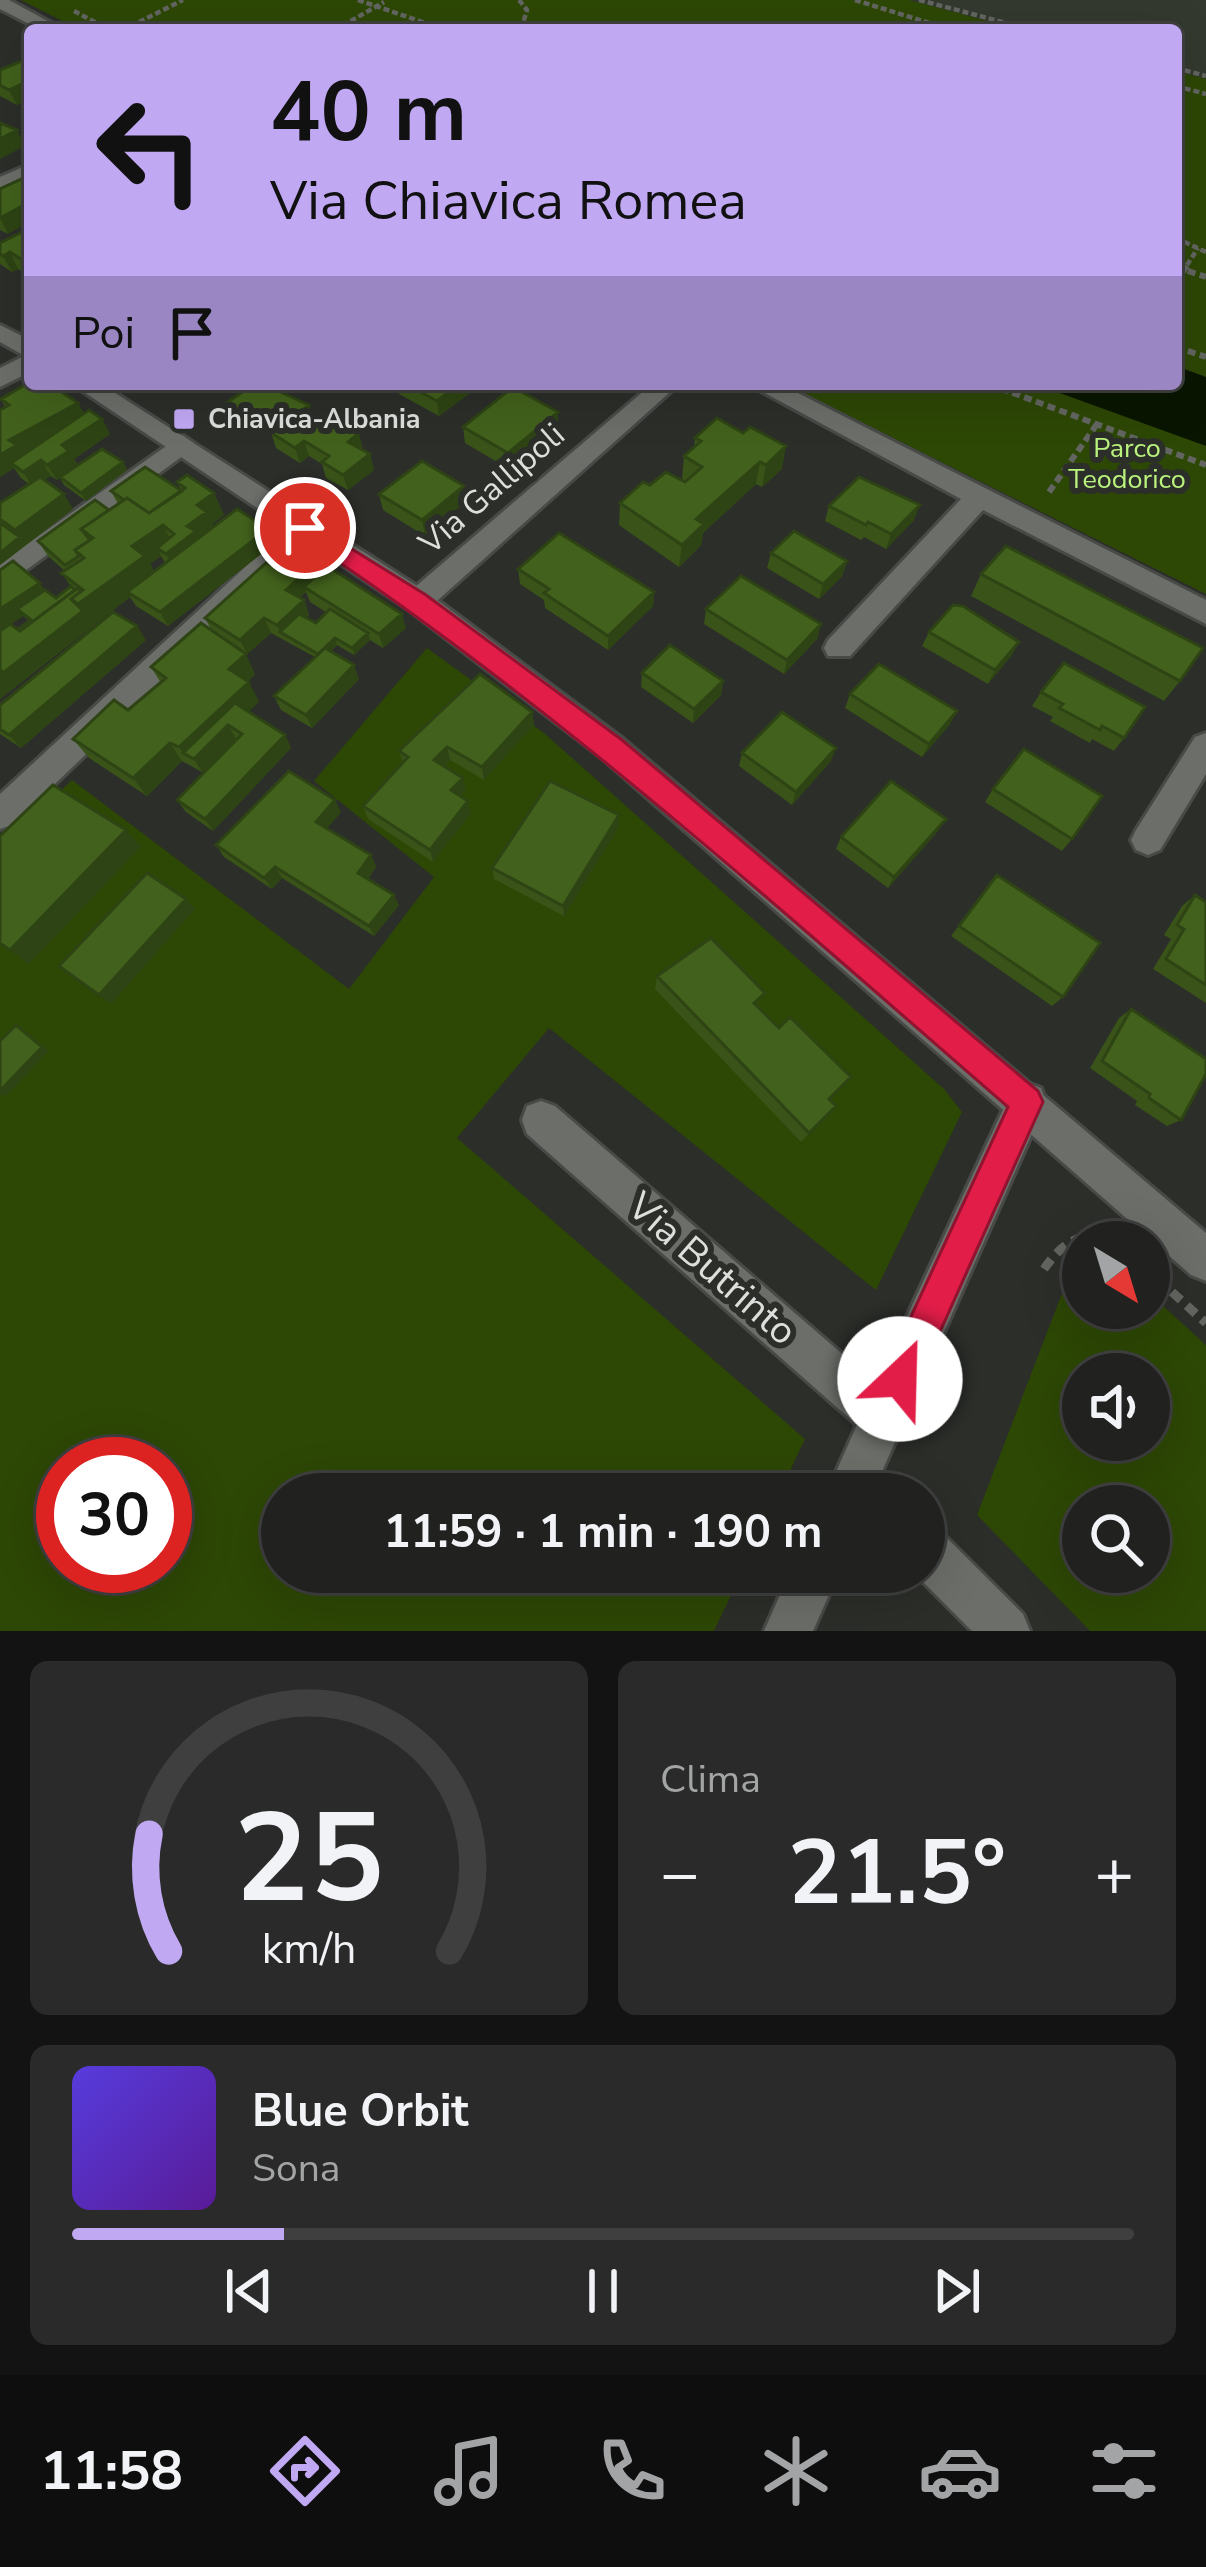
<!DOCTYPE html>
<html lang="it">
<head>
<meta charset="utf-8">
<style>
	body { margin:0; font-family:"Nunito Sans",sans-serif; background:#292a29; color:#f1f3f6; height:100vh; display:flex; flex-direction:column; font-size:45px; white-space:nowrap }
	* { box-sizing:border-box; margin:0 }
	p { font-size:39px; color:#a2a4a5 }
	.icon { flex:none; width:66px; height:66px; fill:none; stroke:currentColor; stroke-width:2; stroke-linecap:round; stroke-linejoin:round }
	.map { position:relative; height:1631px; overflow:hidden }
	.sheet { display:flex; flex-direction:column; gap:30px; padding:30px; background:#121312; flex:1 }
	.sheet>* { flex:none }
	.top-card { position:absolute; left:24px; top:24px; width:1158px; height:366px; border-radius:12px; box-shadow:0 12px 48px #0002,0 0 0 3px #3e3f3e; background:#c0a8f3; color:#111; overflow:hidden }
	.needle { width:78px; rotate:142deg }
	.fabs { position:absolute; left:1062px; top:1221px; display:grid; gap:24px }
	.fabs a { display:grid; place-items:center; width:108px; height:108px; border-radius:50%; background:#212220; box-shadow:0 12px 48px #0002,0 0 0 3px #3e3f3e; font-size:60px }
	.speed { position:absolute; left:36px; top:1437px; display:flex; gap:24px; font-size:60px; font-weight:700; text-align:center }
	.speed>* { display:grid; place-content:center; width:156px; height:156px; border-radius:50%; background:#212220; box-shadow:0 12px 48px #0002,0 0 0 3px #3e3f3e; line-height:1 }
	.speed .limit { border:18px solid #d22; background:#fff; color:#111 }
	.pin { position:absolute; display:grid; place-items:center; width:102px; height:102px; color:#fff; margin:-51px; border:6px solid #fff; border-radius:50%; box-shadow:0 3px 12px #0007 }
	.me { position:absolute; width:132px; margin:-66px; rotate:24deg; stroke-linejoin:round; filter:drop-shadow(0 0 9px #0008) }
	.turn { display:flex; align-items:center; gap:42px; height:252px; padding:0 48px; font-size:54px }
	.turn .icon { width:156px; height:156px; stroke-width:2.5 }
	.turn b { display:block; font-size:84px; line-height:102px }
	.then { display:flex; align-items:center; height:114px; padding:0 48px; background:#0003; gap:24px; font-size:45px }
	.big { font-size:90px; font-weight:700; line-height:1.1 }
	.sheet .card { flex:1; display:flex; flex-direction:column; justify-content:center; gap:18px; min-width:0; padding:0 42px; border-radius:18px; background:#292a29 }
	.sheet .dial { align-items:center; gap:0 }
	.dial svg { height:312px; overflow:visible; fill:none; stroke:#3e3f3e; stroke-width:7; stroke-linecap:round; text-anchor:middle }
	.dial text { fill:#f1f3f6; stroke:none }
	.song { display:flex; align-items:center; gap:36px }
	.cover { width:144px; height:144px; border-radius:18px; background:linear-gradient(135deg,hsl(250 70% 55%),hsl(270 70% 35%)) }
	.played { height:12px; border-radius:6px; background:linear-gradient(90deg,#c0a8f3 20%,#3e3f3e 20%) }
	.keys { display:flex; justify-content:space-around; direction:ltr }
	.heat { display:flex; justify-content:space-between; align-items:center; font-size:66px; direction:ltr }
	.sheet .tiles { flex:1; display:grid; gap:30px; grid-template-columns:1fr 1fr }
	.card:last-child { grid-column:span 2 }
	.trip { position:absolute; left:261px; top:1473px; width:684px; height:120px; border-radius:60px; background:#212220; box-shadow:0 12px 48px #0002,0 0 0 3px #3e3f3e; font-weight:700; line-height:120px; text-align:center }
	.dock { display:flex; height:192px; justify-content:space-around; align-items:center; background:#0d0e0d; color:#a2a4a5 }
	.dock .icon { width:84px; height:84px }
	.dock .active { color:#c0a8f3 }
	.dock b { font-size:54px; color:#f1f3f6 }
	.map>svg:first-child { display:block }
	.built { fill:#33392f }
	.green { fill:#2d4705; fill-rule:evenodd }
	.water { fill:#091500 }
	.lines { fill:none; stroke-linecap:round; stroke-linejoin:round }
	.minor-casing { stroke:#484a47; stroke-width:6 }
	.tertiary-casing { stroke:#484a47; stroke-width:6 }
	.path-far2 { stroke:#636561; stroke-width:4.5; stroke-dasharray:6 3; stroke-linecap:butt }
	.path-far1 { stroke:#636561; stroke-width:6; stroke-dasharray:8 4.5; stroke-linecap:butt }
	.path { stroke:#636561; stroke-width:9; stroke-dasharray:12 8; stroke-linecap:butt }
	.minor { fill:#6b6e69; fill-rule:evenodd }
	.tertiary { fill:#6b6e69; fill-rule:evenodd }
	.wall { fill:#395318; fill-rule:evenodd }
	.shaded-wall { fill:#2e4414 }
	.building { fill:#42611c; stroke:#2e4414; stroke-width:3 }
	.route { fill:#e11d48; stroke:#92132f; stroke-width:3 }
	.poi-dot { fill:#c0a8f3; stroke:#2c2e2a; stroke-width:4.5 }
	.labels { text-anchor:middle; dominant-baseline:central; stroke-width:12; stroke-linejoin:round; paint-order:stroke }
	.far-poi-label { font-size:27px; font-weight:bold; fill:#dddfdc; stroke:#2c2e2a; text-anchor:start }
	.far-park-label { font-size:27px; fill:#b9f27c; stroke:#2c2e2a }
	.street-label { font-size:33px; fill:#dddfdc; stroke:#2c2e2a }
	.near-street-label { font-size:39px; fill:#dddfdc; stroke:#2c2e2a }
</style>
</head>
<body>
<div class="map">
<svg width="1206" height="1631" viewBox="0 0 1206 1631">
	<rect width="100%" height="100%" fill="#2c2e2a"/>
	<path class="built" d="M909,0H1206V79L1176,71V30H1022Z"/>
	<path class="green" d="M21,0H909L1022,30H80Z
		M1176,71L1206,79V594L785,384H1176Z
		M427,648L544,733L944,1089L962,1112L876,1290L549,1028L457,1138L805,1439L779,1494H282V1572H742L714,1631H0V848L72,780L349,989L434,877L314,781ZM63,1464H165V1566H63Z
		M1083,1268V1308H1149V1293L1206,1345V1631H1090L977,1515L1066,1283ZM1083,1374H1149V1440H1083ZM1083,1506H1149V1572H1083Z"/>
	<path class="water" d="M1176,366L1206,377V446L1035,384H1176Z"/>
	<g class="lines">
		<g class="minor-casing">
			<path id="minor" d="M0,0H9L64,30H41L0,9Z
				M30,164V178L0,191V177Z
				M30,353V372L0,387V368Z
				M652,384H679L428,609H408L404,601L408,593Z
				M748,384H780L1206,600V624L983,510L850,656H828L824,648L828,640L961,499Z
				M182,435L195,444L191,450L0,589V563Z
				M305,518L315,521L319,528L315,535L12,825L0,829V794L295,521Z
				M1206,733V774L1160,850L1148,855L1136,850L1131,840L1136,830L1195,737Z
				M1027,1083L1041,1088L1046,1102L872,1494H826L857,1425L527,1134L522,1120L527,1106L541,1101L555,1106L876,1383L1013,1088Z
				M924,1525L941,1532L1023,1614L1030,1631H972L913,1572H924Z
				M790,1572H839L813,1631H764Z"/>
		</g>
		<g class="tertiary-casing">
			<path id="tertiary" d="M0,325L30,340V359L0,342Z
				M72,384H101L428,593L623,739L1206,1233V1281L1191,1275L601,757L408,609Z"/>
		</g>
		<path class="path-far2" d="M358,0L446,30
			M519,0L527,10L521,30
			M855,0L952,30
			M919,0L1033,30
			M74,11L110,30
			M951,26L968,30
			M123,30L183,0
			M335,30L384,2
			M1176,68L1206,76
			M1176,86L1206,94
			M1176,238L1206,252
			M1187,265L1198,248"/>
		<path class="path-far1" d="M1176,267L1206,277
			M1176,283L1189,262
			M1176,347L1206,357
			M989,384L1206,465
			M1049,492L1097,424"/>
		<path class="path" d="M1044,1269C1061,1245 1079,1230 1110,1237
			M1172,1292L1206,1323"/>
		<use href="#minor" class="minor"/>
		<use href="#tertiary" class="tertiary"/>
	</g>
	<path class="wall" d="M30,60L17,105L0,96V70Z
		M0,189L8,234L0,230Z
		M30,228V276L18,269L12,272L0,264V243Z
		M397,384H482L439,416L399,394Z
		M1,399L78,403L84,414L102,419L110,434L74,459L78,465L123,462L127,470L86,501L64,485L60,478L57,480L51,476L44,480L73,509L0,565V503L29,484L21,478L14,468L0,477V410L5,407Z
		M225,404L309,405L314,420L370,454L374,470L348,490L326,478L322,464L309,456L300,463L276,448L271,432L262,427L253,433L231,419Z
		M558,412V428L509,469L465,443L463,427Z
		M695,438L782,469L762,487L756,484L703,533L701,545L679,567L619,525L620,503L650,485L685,482L686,481L682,479L684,456L694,448Z
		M177,482L214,493L224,515L212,524L213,527L268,529L274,544L168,626L136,606L130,597L0,699L2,630L0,628V570L45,590L56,598L71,586L61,573L65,571L48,556L38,541L109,510L118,504L111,491L181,490ZM161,556L165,563L154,572L150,564ZM23,616L29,621L18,629L11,624Z
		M379,494L466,501L425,536L383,510Z
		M829,506L914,520L886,549L864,537L861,540L825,521Z
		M771,553L847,561L842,576L819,599L767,568Z
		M318,561L322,571L406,628L383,648L370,640L354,655L337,645L331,651L359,679L312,728L281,710L274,696L315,657L271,633L247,654L243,652L255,674L248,681L259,702L248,711L285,735L291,748L213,831L186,812L177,800L237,739H236L202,772L182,761L147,796L89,758L73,739L128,710L161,683L151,667L212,631L205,618L277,566ZM306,592L310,602L326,612L316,623L306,618L309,615L304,600L299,598Z
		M518,569L654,592L653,606L608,650L545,608L544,600L520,584Z
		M981,574L1180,681L1164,701L971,596Z
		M706,609L821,624L817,639L784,674L704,624Z
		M929,632L1019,642L1011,656L988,684L922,646Z
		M146,640L21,748L0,734V705Z
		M642,673L723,681L721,695L693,723L641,687Z
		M1041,692L1124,738L1114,751L1092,739L1090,743L1050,721L1053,717L1032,706Z
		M850,694L950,724L922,757L845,708Z
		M532,712L534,725L484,780L450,760L444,766L466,790L460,796L471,813L433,862L368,819L363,806L403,763L399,751Z
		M742,753L831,761L792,805L739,766Z
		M993,789L1072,839L1062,851L985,802Z
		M341,812L327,828L371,855L376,867L368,879L399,905L374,936L282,878L272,889L224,857L216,845Z
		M619,815V827L564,916L494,879L492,868Z
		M938,831L888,888L836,849L841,837Z
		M997,875L1063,997L1052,1006L951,936Z
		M1195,895L1206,902V1003L1153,969L1171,939L1164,935L1182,906Z
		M657,976L759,1007L779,1028L851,1077L830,1100L836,1106L801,1142L655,989Z
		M1131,1009L1181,1120L1167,1126L1135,1105L1137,1101L1090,1068L1119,1018Z"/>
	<path class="shaded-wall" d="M30,80V99L17,105L9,90Z
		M17,130L25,146L0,159V139Z
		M30,202V222L8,234L0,218Z
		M10,252L18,269L12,272L3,256Z
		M459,384H482L439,416L437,401Z
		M78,403L87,419L22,454L27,460L11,463L14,468L0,477V455L9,440Z
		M309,405L314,421L300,412Z
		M257,411L262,427L253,433L247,417Z
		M558,412V428L509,469L508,453Z
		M102,419L110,434L74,459L78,466L57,480L47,465L62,445Z
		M359,433L363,449L348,442Z
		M304,441L309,456L300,463L295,448Z
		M786,446L782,469L762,487L766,465Z
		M370,454L374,470L348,490L343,475Z
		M41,460L51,476L33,487L23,472Z
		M123,462L127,470L86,501L81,493Z
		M760,462L756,484L703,533L701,545L679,567L682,545L696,519Z
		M464,486L466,501L425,536L422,520Z
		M214,493L224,515L212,524L217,534L177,575L166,554L187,526L197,505Z
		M64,494L73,509L0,565V553L20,537L15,530Z
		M920,505L914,520L886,549L891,534Z
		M163,525L174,547L157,548L161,556L150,564L157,577L127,592L130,597L15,687L3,673L83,611L78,604L132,546Z
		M268,529L274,544L168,626L160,612Z
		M318,561L323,576L304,587L306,592L292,605L286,590Z
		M847,561L842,576L819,599L823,584Z
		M40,583L50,597L17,609L23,616L2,630L0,627V609Z
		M654,592L653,606L608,650V636Z
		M304,600L309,615L287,636L280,632L277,625Z
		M402,614L406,628L383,648L379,634Z
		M264,618L271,633L247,654L240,640Z
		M821,624L817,639L784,674L787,660Z
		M137,626L146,640L21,748L9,735Z
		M368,633L370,640L354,655L352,648Z
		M335,638L337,645L321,661L318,654Z
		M1019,642L1011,656L988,684L995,670Z
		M246,654L255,674L240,689L229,669Z
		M354,665L359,679L312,728L306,715Z
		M0,669L15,687L0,699Z
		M723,681L721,695L693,723L694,709Z
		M249,682L259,702L231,728L228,725L236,739L202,772L194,759L183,753L179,747Z
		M957,711L950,724L922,757L929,744Z
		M532,712L534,725L484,780L482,767Z
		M285,735L291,748L213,831L205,819Z
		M170,743L182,761L147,796L133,778Z
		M447,747L450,760L438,773L434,760Z
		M836,748L831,761L792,805L796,792Z
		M463,778L466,790L454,803L451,790Z
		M335,800L341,812L322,834L316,822Z
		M468,801L471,813L433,862L430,850Z
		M619,815V827L564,916L563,906Z
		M946,819L938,831L888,888L894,877Z
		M126,830L141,847L29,964L10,950Z
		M371,855L376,867L364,884L358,873Z
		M275,867L282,878L272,889L264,878Z
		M394,895L399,905L374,936L369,926Z
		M186,899L195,909L111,1004L99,995Z
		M16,1025L49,1051L6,1096L0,1094V1091Z"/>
	<path class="building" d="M26,59L30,60V80L9,90L0,85V70Z
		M0,123L17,130L0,139Z
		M30,175V202L0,218V189Z
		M30,228V265L10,252L3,256L0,254V243Z
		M30,382V384H50L78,403L9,440L17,445L0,455V410L9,405L1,399Z
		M254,384H263L309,405L300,412L325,426L334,419L359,433L348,442L370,454L343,475L322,462L329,456L304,441L295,448L270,432L279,425L257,411L247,417L225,404Z
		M406,384H459L437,401Z
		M513,387L558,412L508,453L463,427Z
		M89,410L102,419L62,445L69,451L47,465L41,460L23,472L11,463Z
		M717,418L743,433L750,427L786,446L766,465L760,462L696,519L704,524L682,545L620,503L643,482L650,485L666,472L685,482L702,467L684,456L701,441L695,438Z
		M102,449L123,462L81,493L60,477Z
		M422,461L464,486L422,520L379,494Z
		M145,467L182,491L149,513L127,498L124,500L111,491Z
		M187,475L214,493L197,505L207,512L187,526L196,531L166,554L157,548L174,534L163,525L132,546L145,556L78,604L71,599L83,590L61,573L84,558L75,550L93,538L81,529L127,498L149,513L185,488L177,482Z
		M40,477L64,494L15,530L0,519V503Z
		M859,477L920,505L891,534L868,522L866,525L829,506Z
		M95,500L109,510L81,529L90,540L75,550L79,556L65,565L38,541Z
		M237,509L268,529L160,612L127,592Z
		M0,523L20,537L0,553Z
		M794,531L847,561L823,584L771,553Z
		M559,533L654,592L608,636L544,593L549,589L518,569Z
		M1006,546L1203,648L1180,681L981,574Z
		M296,549L318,561L286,590L304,600L277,625L264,618L240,640L205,618L266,563L277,566Z
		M13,561L40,583L0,609V570Z
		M327,566L402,614L379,634L304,587Z
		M741,576L821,624L787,660L706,609Z
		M71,586L75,590L20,631L18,629L31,620L17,609L45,590L56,598Z
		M78,588L81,591L71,599L83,611L3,673L0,669V631L10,624L20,631Z
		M953,605L963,606L1019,642L995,670L929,632Z
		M330,609L368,633L352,648L335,638L318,654L280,632L299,614L316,623Z
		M113,612L137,626L9,735L0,729V705Z
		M201,623L246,654L229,669L249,682L179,747L170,743L133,778L73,739L114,700L128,710L166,678L151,667Z
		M670,645L723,681L694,709L642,673Z
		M325,648L354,665L306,715L274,696Z
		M1064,663L1145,707L1124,738L1102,726L1100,730L1059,708L1063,704L1041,692Z
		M879,664L957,711L929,744L850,694Z
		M480,674L532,712L482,767L447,747L434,760L463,778L451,790L468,801L430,850L363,806L408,757L399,751Z
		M235,703L285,735L205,819L177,800L242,734L228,725L194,759L183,753Z
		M782,712L836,748L796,792L742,753Z
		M1024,749L1102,796L1072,839L993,789Z
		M289,771L335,800L316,822L371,855L358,873L394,895L369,926L275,867L264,878L216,845Z
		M550,781L619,815L563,906L492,868Z
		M891,781L946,819L894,877L841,837Z
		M53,785L126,830L10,950L0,943V836Z
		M147,873L186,899L99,995L59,966Z
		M997,875L1100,943L1063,997L959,926Z
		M1195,895L1206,902V985L1166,959L1184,929L1177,925Z
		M711,938L765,993L754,1003L779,1028L790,1017L851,1077L829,1099L836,1106L809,1133L657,976Z
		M1131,1009L1206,1059V1074L1181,1120L1149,1098L1150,1094L1102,1061Z
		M16,1025L42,1047L0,1091V1041Z"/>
	<path class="route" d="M305,520L426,595L622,740L1038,1091L1043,1102L1038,1113L913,1392L900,1397L887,1392L882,1379L1008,1107C777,907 552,702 297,534L293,528Z"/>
	<rect class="poi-dot" x="172" y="407" width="24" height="24" rx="6"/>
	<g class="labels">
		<g class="far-poi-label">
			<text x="208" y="419">Chiavica-Albania</text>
		</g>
		<g class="far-park-label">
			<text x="1127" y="448">Parco<tspan x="1127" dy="31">Teodorico</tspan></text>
		</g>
		<g class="street-label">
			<text transform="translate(492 489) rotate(-41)">Via Gallipoli</text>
		</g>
		<g class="near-street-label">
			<text transform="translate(712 1269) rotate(41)">Via Butrinto</text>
		</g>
	</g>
</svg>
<div class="fabs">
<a><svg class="needle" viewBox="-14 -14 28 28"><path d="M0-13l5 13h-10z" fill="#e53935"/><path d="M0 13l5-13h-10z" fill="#a2a4a5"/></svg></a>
<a><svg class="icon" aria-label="sound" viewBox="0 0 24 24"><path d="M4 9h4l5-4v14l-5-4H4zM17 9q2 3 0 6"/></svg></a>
<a><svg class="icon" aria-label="search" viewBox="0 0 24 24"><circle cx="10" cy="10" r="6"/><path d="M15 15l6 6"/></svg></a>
</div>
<div class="speed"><div class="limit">30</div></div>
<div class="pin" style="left:305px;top:528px;background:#d93025"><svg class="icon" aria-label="arrive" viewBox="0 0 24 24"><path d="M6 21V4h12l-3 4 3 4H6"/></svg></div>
<svg class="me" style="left:900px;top:1379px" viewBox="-20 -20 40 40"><circle r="19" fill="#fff"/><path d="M0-13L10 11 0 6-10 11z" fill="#e11d48"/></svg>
<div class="trip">11:59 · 1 min · 190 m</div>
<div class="top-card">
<div class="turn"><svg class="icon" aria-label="left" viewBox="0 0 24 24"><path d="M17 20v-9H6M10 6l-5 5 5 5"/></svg><div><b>40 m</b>Via Chiavica Romea</div></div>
<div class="then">Poi<svg class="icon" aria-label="arrive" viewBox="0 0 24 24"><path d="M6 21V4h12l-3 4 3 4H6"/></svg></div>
</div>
</div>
<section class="sheet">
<div class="tiles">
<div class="card dial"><svg viewBox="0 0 100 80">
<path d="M14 69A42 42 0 1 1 86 69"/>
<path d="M14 69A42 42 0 0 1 9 39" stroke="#c0a8f3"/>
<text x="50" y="56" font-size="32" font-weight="700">25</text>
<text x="50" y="72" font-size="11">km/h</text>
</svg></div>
<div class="card"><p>Clima</p>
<div class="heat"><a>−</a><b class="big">21.5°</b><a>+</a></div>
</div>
<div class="card">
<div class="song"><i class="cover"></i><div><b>Blue Orbit</b><p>Sona</p></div></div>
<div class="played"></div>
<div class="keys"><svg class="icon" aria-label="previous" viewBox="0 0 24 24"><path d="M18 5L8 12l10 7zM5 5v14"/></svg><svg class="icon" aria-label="pause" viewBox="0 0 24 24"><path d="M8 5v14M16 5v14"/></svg><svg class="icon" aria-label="next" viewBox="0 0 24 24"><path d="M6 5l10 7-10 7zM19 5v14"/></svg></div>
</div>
</div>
</section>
<nav class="dock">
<b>11:58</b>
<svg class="icon active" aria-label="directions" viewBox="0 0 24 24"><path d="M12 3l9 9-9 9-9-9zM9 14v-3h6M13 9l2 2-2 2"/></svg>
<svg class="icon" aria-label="music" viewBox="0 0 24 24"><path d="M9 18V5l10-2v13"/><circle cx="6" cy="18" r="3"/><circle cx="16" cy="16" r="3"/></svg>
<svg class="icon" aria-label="phone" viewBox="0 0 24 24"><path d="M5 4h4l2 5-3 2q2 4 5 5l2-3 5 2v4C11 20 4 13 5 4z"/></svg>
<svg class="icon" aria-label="climate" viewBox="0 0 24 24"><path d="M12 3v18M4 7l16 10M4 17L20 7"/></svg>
<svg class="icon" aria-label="car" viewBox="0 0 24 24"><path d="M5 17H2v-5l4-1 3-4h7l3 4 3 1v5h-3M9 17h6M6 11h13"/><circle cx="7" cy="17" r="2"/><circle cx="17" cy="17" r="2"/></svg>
<svg class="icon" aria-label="filters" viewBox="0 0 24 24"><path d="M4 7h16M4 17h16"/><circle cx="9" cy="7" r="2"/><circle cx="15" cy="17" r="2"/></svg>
</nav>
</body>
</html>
